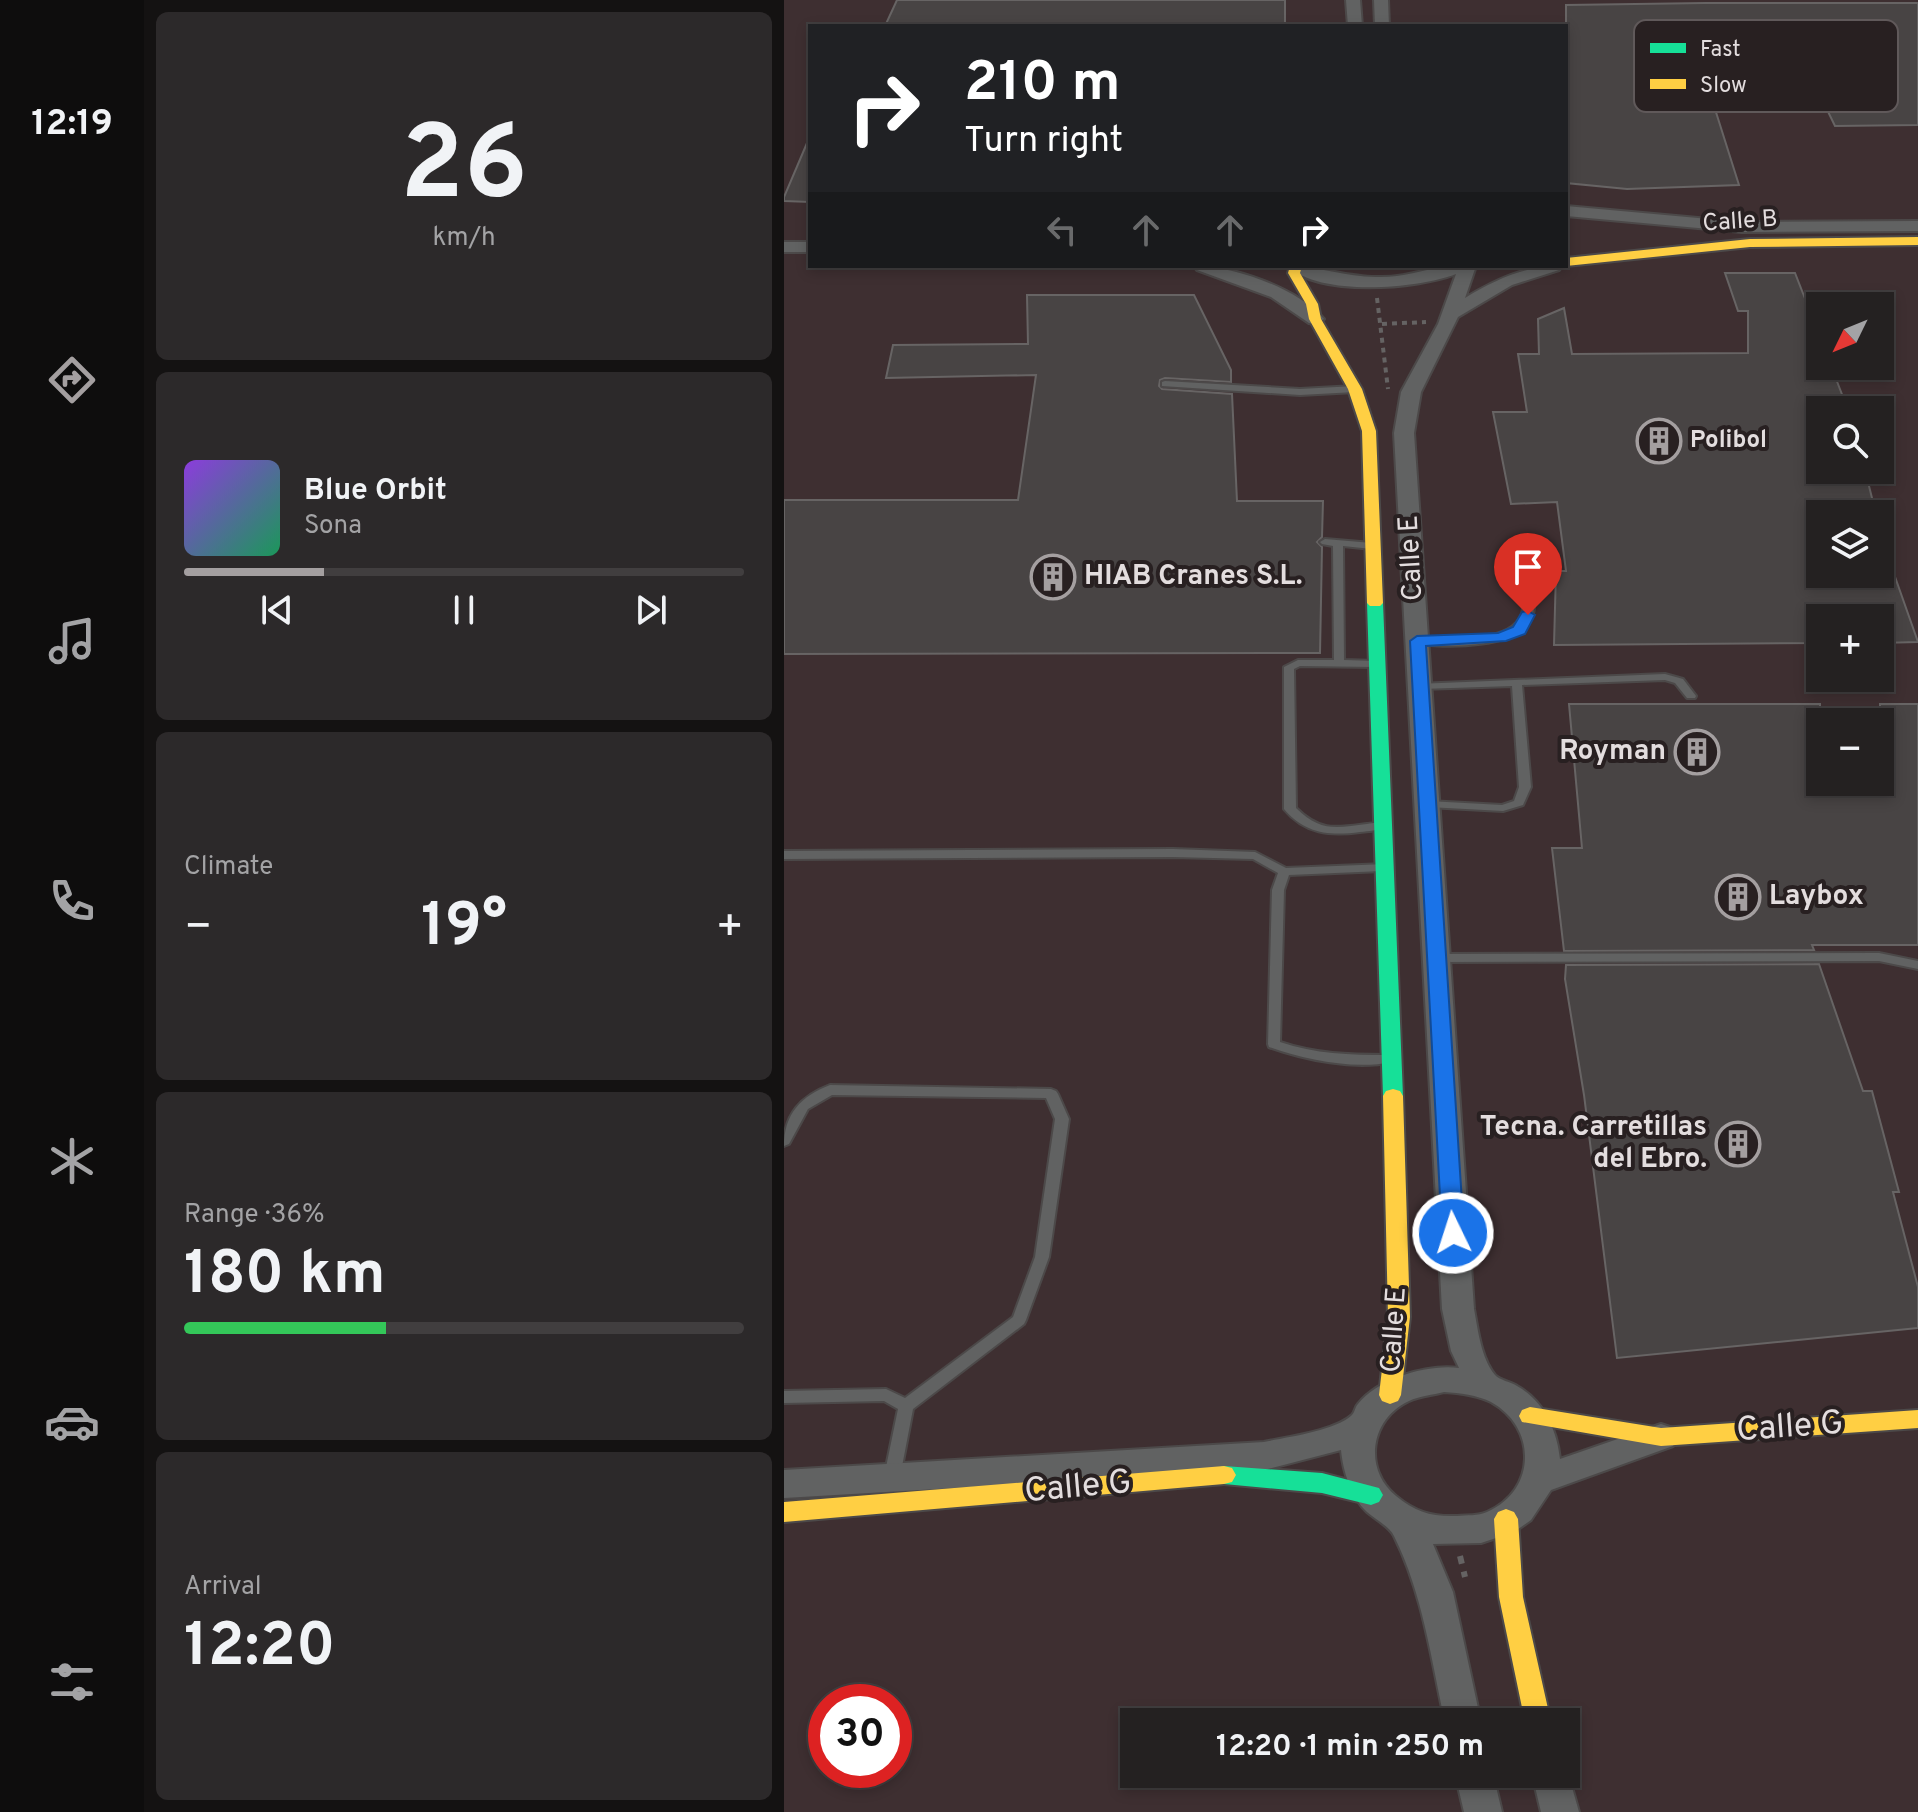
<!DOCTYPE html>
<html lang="en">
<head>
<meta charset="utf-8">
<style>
	body { margin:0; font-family:Overpass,sans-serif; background:#2c292a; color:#f1f3f6; height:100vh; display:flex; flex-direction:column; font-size:30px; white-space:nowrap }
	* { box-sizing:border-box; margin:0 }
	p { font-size:26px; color:#a3a3a5 }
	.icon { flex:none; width:44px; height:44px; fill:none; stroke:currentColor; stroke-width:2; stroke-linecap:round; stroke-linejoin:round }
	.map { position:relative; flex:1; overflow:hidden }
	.sheet { display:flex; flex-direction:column; gap:12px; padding:12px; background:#141212; width:640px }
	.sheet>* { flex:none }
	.top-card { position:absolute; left:24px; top:24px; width:760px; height:244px; border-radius:0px; box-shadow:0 4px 12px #0003,0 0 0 2px #413e3f; background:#202124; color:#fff; overflow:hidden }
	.needle { width:52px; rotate:227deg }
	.buttons { position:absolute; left:1022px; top:292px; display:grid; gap:16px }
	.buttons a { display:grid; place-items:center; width:88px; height:88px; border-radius:0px; background:#242121; box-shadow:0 4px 12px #0003,0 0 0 2px #413e3f; font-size:40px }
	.speed { position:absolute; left:24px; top:1684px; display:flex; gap:16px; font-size:40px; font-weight:700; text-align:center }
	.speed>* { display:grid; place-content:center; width:104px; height:104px; border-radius:50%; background:#242121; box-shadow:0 4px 12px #0003,0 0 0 2px #413e3f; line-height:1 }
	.speed .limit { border:12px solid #d22; background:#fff; color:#111 }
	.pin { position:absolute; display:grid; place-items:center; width:68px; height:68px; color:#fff; margin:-82px -34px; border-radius:50% 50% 50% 0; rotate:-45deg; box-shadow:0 0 8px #0007 }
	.pin .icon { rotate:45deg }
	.me { position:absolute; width:88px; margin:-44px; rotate:356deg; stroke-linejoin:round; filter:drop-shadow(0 0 6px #0008) }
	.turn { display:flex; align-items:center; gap:28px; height:168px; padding:0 24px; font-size:36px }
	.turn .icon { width:104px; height:104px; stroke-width:2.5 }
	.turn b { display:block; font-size:56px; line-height:68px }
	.lanes { display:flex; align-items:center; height:76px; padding:0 24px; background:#0003; justify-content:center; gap:40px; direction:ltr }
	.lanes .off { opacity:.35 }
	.big { font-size:60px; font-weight:700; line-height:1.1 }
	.sheet .widget { flex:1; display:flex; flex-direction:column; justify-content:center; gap:12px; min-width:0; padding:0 28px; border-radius:12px; background:#2c292a }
	.sheet .dial { align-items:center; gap:0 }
	.dial b { font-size:104px; line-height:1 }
	.song { display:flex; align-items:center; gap:24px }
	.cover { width:96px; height:96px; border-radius:12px; background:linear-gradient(135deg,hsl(270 70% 55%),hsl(150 70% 35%)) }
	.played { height:8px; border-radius:4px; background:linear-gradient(90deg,#a49fa0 25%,#413e3f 25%) }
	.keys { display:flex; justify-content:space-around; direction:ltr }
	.heat { display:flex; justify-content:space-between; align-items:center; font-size:44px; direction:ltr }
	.charge { height:12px; border-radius:6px; background:linear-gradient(90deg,#34c759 36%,#413e3f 0) }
	.trip { position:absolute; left:336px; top:1708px; width:460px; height:80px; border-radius:0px; background:#242121; box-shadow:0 4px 12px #0003,0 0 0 2px #413e3f; font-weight:700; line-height:80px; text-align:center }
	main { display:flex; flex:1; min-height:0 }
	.menu { display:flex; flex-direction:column; width:144px; justify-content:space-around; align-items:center; background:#0e0d0d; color:#a3a3a5 }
	.menu .icon { width:56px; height:56px }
	.menu .current { color:#a49fa0 }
	.menu b { font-size:36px; color:#f1f3f6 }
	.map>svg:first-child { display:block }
	.built { fill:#3e2f31; fill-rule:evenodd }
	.building { fill:#484444; stroke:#676464; stroke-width:2 }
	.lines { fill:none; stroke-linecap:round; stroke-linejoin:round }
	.lane-casing { stroke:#4c4949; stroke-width:4 }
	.street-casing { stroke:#4c4949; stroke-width:4 }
	.fast-casing { stroke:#4c4949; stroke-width:4 }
	.slow-casing { stroke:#4c4949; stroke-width:4 }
	.path-far1 { stroke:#656363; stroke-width:4; stroke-dasharray:5 5; stroke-linecap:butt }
	.path { stroke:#656363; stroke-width:6; stroke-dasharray:8 8; stroke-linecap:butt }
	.lane { fill:#616262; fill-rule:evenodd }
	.street { fill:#616262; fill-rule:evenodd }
	.fast { fill:#16e098; fill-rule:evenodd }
	.slow { fill:#ffcf43; fill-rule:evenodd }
	.route { fill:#1a73e8; stroke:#114b97; stroke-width:2 }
	.labels { text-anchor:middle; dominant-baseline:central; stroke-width:8; stroke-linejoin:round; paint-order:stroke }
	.far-street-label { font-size:24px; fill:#e3ddde; stroke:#282021 }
	.far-poi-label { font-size:24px; font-weight:bold; fill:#e3ddde; stroke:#282021; text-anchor:start }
	.street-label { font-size:28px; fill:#e3ddde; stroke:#282021 }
	.poi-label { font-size:28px; font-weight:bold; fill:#e3ddde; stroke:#282021; text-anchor:start }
	.near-street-label { font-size:34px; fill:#e3ddde; stroke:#282021 }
	.key { fill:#282021; stroke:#60595a; stroke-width:2 }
	.key-label { font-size:22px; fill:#e3ddde }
</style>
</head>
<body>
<main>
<nav class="menu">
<b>12:19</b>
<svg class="icon current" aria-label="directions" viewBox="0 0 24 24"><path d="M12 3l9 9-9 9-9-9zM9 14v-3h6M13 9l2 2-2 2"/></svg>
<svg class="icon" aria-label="music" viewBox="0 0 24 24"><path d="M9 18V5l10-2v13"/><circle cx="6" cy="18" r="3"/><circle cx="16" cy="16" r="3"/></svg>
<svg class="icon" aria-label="phone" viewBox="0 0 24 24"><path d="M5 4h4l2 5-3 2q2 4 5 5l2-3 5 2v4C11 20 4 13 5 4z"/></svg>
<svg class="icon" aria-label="climate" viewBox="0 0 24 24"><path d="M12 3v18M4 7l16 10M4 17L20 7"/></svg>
<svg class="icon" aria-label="car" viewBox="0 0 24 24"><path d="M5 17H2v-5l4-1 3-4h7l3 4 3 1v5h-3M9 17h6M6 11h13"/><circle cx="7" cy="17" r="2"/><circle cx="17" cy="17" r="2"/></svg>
<svg class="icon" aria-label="filters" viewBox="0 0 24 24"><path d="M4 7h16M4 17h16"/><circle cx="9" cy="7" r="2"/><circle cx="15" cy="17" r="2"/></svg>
</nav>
<section class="sheet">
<div class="widget dial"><b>26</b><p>km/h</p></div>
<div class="widget">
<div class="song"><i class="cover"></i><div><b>Blue Orbit</b><p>Sona</p></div></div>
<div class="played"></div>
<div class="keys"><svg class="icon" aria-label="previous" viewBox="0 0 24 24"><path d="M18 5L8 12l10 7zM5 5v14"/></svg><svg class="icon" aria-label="pause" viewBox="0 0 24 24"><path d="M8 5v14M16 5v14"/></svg><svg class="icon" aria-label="next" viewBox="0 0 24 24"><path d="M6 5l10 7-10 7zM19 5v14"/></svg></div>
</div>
<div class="widget"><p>Climate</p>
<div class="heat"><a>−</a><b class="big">19°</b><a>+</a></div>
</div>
<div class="widget"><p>Range · 36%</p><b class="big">180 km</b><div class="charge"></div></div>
<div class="widget"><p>Arrival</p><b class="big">12:20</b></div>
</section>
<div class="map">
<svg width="1134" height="1812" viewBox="0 0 1134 1812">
	<rect width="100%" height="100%" fill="#302c2c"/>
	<path class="built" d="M0,0H1134V1812H0ZM26,26H782V266H26ZM1036,306H1096V366H1036ZM1036,410H1096V470H1036ZM1036,514H1096V574H1036ZM1036,618H1096V678H1036ZM1036,722H1096V782H1036ZM42,1702H110V1770H42ZM350,1722H782V1774H350Z"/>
	<path class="building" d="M113,0H501V26H101Z
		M921,3H1134V125L1051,126L1015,52H913L955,185L843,189L782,183V5Z
		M26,136V202L0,201V197Z
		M941,273H1011L1036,337V366H1047L1064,410H1036V470H1081L1092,514H1036V574H1110L1134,642L1096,643V618H1036V643L770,645L772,571H782L773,502L727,504L709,412H743L734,354H755L754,319L780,308L788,354L964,353V311H954Z
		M243,295H410L447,370V382L381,378L376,380L375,386L378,389L448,394L453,501H539L538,537L533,542L538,547L536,653L0,654V500H234L252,375L102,378L109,345L244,344Z
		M785,704H1036V782H1096V704H1134V945H1028L1030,950L780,951L768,848H798Z
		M1035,964L1079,1091H1088L1115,1192H1109L1134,1287V1328L833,1358L800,1095L781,979L782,965Z"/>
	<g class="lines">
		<g class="lane-casing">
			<path id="lane" d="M381,381L516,389L571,386L575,389L571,392L516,395L378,386V382Z
				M541,539L588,543L593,546L588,549L559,546L560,660L592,661L597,664L592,667L516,666L510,669L512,808C536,832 552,828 583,824C591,823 594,822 601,826C594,831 585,831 576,832C546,836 521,834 500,809V667L514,660H550L549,546L538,544L536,542Z
				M737,562L742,565C745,580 753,600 749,614C740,650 658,648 629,643L628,641L633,638C661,638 734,646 739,609L732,565Z
				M881,674L899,679L912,696L911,698H903L891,683L881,680L738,685L747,787L739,805L719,811L644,807L638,804L644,801L718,805L730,801L735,787L728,686L637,689L633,688L632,686L633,684Z
				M389,849L471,852L502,868L602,864L604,867L602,870L598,871L505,875L500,890L496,1042C531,1054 566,1055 603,1055L608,1056L609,1059L608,1062C570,1070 521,1060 485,1047L484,1044L488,890L494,873L469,859L389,857L0,859V851Z
				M1095,953L1134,961V969L1095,961L652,962L646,958L652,954Z
				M46,1085L267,1089L272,1091L274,1094L285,1119L265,1257L242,1320L240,1324L129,1409L116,1477L113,1481L108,1483L103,1481L100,1477L114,1409L100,1401L0,1403V1391L102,1389L121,1398L229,1317L251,1257L271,1119L262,1098L48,1095L24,1109L5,1144L0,1146C0,1114 17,1096 46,1085Z"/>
		</g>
		<g class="street-casing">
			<path id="street" d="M562,0H576L578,26H564Z
				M590,0H604L605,26H591Z
				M782,206L958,222L1134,221V231L958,232L782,216Z
				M0,242H26V252H0Z
				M410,266C450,266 513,288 540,319L531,324L525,323L487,297L413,270Z
				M504,266C534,266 562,277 592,277C616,278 637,271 660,266C670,264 682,266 692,266L681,298C713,279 740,266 778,266L775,270L728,285L674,317L637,392L630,433L690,1309C694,1330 697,1358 711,1375C715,1380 727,1382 733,1386C760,1401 773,1430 776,1459L877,1424L889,1428L894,1437L889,1446L767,1490L747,1520L730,1532L697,1543L649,1544L669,1592L697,1722H661C647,1659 639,1594 610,1536C606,1527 591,1519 583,1512C567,1497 559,1471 557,1450L480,1470L0,1498V1470L480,1442C503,1437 551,1431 568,1415C571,1412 571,1407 574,1404C595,1378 644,1364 675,1368L667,1351L658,1309L610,433L617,392L654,324L672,274C633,289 535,297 504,266ZM660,1392C676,1393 693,1395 707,1402C754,1428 752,1491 703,1512C694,1516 683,1515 673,1516C648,1517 631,1512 612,1496C579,1469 586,1419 625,1401C635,1396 649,1395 660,1392Z
				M782,1766L795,1812H757L748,1774H782Z
				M671,1774H709L718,1812H680Z"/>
		</g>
		<g class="fast-casing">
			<path id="fast" d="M591,598L599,603L619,1096L616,1101H602L599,1096L583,603Z
				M440,1466L538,1473L595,1488L599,1495L595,1502L587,1505L538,1493L440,1484L432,1482L428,1475L432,1468Z"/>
		</g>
		<g class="slow-casing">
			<path id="slow" d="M1134,237V245L966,247L782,266V258L966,239Z
				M506,266H518L516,273L534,304L537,319L578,389L592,431L599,603L596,606H586L583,603L578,431L564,389L525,319L522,304L504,273Z
				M609,1089L616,1091L619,1096L626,1317L617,1395L614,1401L606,1404L598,1401L595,1395L604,1317L599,1096L602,1091Z
				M746,1407L877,1428L1134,1410V1428L877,1446L738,1422L735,1416L738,1410Z
				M440,1466L448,1468L452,1475L448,1482L440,1484L0,1522V1502Z
				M722,1509L730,1512L734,1519L739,1597L767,1722H741L715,1597L710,1519L714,1512Z"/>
		</g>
		<path class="path-far1" d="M593,298L604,389
			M598,324L642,322"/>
		<path class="path" d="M676,1556L681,1577"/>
		<use href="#lane" class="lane"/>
		<use href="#street" class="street"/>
		<use href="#fast" class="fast"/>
		<use href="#slow" class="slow"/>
	</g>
	<path class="route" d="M744,611L751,615L741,634L722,641L642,646L680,1233L677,1239H661L658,1233L626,641L633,636L714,633L729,627L738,612Z"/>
	<defs>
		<g id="building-ring" transform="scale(2.3)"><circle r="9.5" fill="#282021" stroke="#a49fa0" stroke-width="1.5"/><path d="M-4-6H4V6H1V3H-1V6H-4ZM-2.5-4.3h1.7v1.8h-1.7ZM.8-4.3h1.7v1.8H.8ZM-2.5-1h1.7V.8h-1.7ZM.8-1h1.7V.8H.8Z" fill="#a49fa0"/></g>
	</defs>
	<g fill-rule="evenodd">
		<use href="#building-ring" x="875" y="441"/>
		<use href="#building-ring" x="269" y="577"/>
		<use href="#building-ring" x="913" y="752"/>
		<use href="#building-ring" x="954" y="897"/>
		<use href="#building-ring" x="954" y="1144"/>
	</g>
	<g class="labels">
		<g class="far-street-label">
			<text transform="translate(956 222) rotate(-4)">Calle B</text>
		</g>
		<g class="far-poi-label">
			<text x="906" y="441">Polibol</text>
		</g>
		<g class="street-label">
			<text transform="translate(628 558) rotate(-93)">Calle E</text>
			<text transform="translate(611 1330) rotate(-86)">Calle E</text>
		</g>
		<g class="poi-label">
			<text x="300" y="577">HIAB Cranes S.L.</text>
			<text x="882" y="752" text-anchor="end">Royman</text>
			<text x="985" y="897">Laybox</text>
			<text x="923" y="1128" text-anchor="end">Tecna. Carretillas<tspan x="923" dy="32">del Ebro.</tspan></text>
		</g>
		<g class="near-street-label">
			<text transform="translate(1006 1428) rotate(-4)">Calle G</text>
			<text transform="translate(294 1488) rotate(-5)">Calle G</text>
		</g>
	</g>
	<rect x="850" y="20" width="264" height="92" rx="12" class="key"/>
	<rect x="866" y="43" width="36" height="10" fill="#16e098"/>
	<rect x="866" y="79" width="36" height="10" fill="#ffcf43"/>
	<g class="key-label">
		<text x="916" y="56">Fast</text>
		<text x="916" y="92">Slow</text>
	</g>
</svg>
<div class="buttons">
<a><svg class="needle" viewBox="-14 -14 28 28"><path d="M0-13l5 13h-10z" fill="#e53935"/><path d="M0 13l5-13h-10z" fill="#a3a3a5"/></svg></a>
<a><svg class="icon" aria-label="search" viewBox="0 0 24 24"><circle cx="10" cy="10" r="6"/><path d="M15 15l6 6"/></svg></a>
<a><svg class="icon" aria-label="layers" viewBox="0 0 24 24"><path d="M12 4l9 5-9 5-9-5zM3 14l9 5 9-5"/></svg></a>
<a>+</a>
<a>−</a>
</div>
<div class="speed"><div class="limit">30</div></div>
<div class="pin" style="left:744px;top:615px;background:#d93025"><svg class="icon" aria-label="arrive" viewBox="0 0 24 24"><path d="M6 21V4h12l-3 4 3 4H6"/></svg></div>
<svg class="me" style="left:669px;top:1233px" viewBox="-20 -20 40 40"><circle r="17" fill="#1a73e8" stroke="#fff" stroke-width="3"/><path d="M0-11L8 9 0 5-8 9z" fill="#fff"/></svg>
<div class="trip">12:20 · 1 min · 250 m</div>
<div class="top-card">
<div class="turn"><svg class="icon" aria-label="right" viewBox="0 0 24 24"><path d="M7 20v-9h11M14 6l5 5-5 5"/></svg><div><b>210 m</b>Turn right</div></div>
<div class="lanes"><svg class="icon off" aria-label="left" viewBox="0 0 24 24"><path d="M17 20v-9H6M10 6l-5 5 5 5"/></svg><svg class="icon off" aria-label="ahead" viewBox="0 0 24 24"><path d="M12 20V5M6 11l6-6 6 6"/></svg><svg class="icon off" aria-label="ahead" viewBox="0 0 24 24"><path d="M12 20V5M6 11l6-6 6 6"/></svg><svg class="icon" aria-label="right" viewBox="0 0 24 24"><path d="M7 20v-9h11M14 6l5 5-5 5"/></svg></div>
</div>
</div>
</main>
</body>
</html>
